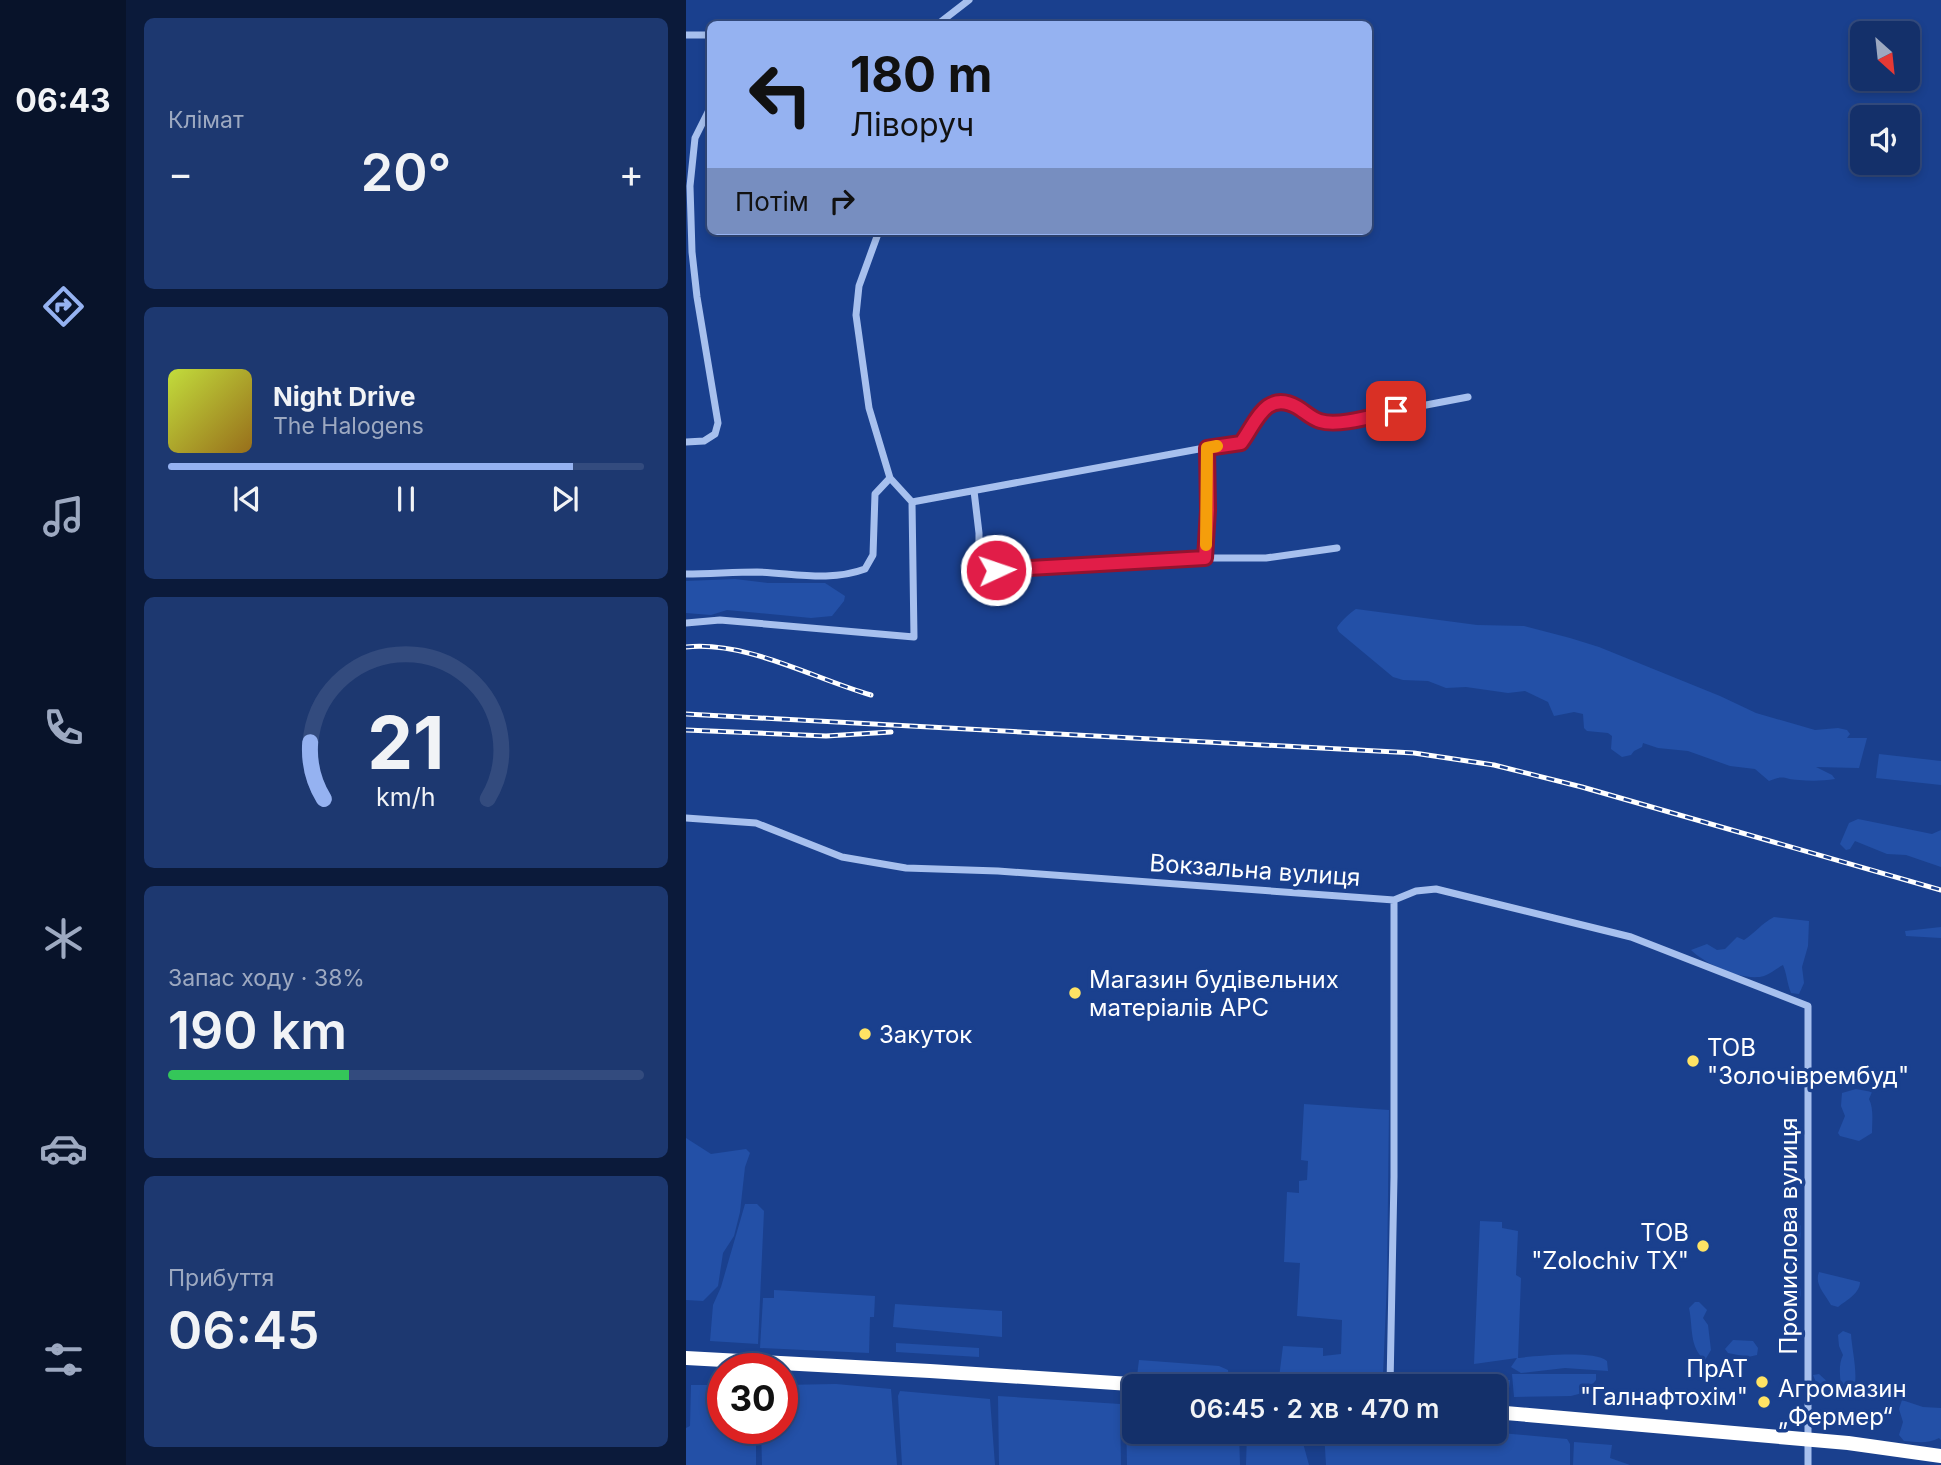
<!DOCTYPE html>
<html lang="uk">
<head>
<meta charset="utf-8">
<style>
	body { margin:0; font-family:Inter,sans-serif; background:#1d3870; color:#f1f3f6; height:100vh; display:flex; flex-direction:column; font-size:26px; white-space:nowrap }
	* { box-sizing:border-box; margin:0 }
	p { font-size:23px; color:#9da9c1 }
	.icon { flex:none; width:38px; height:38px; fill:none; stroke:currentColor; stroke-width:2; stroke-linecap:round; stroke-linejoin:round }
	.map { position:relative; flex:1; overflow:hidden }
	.panel { display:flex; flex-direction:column; gap:18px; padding:18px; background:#0b1a3a; width:560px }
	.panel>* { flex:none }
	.guide { position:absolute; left:21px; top:21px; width:665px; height:214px; border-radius:10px; box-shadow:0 4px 10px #0003,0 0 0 2px #334b7e; background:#95b2f1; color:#111; overflow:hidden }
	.needle { width:46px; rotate:153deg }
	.controls { position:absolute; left:1164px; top:21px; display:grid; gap:14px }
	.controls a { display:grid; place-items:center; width:70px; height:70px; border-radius:10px; background:#14306a; box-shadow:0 4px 10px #0003,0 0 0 2px #334b7e; font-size:35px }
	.speed { position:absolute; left:21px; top:1353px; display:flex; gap:14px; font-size:35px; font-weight:700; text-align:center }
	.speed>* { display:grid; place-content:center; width:91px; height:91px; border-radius:50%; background:#14306a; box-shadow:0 4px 10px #0003,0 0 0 2px #334b7e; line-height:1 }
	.speed .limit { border:10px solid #d22; background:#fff; color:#111 }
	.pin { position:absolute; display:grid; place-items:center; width:60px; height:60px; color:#fff; margin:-30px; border-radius:14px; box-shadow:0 4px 10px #0006 }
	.me { position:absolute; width:77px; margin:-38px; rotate:87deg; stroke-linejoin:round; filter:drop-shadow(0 0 5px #0008) }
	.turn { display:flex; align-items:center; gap:24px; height:147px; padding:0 28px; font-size:32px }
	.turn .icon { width:91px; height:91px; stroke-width:2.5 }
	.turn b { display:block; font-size:49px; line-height:60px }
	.then { display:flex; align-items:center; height:66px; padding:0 28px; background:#0003; gap:14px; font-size:26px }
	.big { font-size:52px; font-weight:600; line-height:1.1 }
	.panel .tile { flex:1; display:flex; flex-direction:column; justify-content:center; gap:10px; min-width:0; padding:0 24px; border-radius:10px; background:#1d3870 }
	.panel .dial { align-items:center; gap:0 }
	.dial svg { height:182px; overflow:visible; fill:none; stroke:#334b7e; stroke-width:7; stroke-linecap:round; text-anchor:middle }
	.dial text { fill:#f1f3f6; stroke:none }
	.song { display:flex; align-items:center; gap:21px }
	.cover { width:84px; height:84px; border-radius:10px; background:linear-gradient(135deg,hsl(70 70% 55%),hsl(40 70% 35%)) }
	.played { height:7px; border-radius:4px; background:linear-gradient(90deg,#95b2f1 85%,#334b7e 85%) }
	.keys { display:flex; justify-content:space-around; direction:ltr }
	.heat { display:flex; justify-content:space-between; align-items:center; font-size:38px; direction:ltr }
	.charge { height:10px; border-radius:5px; background:linear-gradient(90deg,#34c759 38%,#334b7e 0) }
	.trip { position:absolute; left:436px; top:1374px; width:385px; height:70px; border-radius:10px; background:#14306a; box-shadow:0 4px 10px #0003,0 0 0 2px #334b7e; font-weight:600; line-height:70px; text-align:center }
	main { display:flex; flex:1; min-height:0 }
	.dock { display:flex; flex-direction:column; width:126px; justify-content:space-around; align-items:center; background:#08132a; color:#9da9c1 }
	.dock .icon { width:49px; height:49px }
	.dock .selected { color:#95b2f1 }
	.dock b { font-size:32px; color:#f1f3f6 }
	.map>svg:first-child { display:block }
	.green { fill:#2350a7 }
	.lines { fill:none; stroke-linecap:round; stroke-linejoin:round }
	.street { stroke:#a7c0ee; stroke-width:7 }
	.highway { stroke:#fff; stroke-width:14 }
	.rail-casing { stroke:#fff; stroke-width:5 }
	.rail { stroke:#1a408e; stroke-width:2.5; stroke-dasharray:8; stroke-linecap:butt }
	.route-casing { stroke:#92132f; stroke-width:18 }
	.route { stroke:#e11d48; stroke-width:12 }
	.slow { stroke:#f59e0b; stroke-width:12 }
	.poi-dot { fill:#ffe364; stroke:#1a408e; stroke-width:2.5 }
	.labels { text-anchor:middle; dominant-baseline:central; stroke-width:7; stroke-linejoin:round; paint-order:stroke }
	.street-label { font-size:24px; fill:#fff; stroke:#1a408e }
	.poi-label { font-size:24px; fill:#fff; stroke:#1a408e; text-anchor:start }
</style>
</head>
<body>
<main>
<nav class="dock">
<b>06:43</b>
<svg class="icon selected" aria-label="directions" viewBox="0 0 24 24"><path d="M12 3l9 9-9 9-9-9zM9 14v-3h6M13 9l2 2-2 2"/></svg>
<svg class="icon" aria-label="music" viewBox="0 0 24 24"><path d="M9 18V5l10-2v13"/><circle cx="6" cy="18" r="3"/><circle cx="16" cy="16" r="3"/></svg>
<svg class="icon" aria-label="phone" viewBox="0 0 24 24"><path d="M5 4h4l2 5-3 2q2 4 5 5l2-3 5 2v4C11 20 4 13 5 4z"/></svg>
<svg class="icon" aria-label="climate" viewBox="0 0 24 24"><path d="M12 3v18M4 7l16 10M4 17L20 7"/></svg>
<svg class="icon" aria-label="car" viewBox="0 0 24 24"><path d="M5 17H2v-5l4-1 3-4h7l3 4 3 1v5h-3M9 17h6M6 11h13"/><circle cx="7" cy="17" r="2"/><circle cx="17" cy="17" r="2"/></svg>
<svg class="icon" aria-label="filters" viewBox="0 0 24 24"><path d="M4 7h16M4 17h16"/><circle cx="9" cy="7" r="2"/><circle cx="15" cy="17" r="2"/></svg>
</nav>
<section class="panel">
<div class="tile"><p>Клімат</p>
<div class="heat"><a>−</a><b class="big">20°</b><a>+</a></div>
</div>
<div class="tile">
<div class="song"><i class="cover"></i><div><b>Night Drive</b><p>The Halogens</p></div></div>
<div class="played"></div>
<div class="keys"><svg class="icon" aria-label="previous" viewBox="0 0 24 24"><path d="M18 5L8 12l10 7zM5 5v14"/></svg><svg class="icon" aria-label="pause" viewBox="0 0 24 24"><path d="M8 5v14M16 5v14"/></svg><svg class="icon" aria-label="next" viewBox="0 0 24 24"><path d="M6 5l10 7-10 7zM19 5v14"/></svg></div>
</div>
<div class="tile dial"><svg viewBox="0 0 100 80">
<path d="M14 69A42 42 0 1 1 86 69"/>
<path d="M14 69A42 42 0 0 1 8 44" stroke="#95b2f1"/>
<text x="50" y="56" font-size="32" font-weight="700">21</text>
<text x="50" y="72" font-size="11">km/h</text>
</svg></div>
<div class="tile"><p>Запас ходу · 38%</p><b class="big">190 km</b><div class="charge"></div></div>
<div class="tile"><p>Прибуття</p><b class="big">06:45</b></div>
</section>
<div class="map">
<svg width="1255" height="1465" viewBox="0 0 1255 1465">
	<rect width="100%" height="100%" fill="#1a408e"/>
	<path class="green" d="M49,579L82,583H139L159,596L158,601L146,616L125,618L41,610L25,615L0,613V581Z
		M670,609L791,625L838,626L884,638L913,647L1034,696L1070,713L1129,730L1152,728L1161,730L1164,734L1161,738H1181L1173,768L1130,767L1146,775L1149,779C1137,781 1124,781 1113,780C1099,780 1098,774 1083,781L1069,769L1044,766L1002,751L972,748L957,743L956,747L948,751L945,755L936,757L925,749L926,736L922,733L901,731L898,728L897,714L888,712L868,716L862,702L839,691L822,693L780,687L760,688L742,681L717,680L707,677L653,632L651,628C652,624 666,611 670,609Z
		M1193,754L1255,761V785L1190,778Z
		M1172,819L1246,834L1255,830V867L1220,855L1201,854L1169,841L1164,849L1160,850L1154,844L1163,823Z
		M1088,917L1123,921L1122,946L1116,967L1118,983L1113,994L1105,993C1101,984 1101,974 1097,965C1091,968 1084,974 1078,976C1058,982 1019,964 1005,950L1021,944L1031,950L1039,949L1051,937L1058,940C1069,933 1076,923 1088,917Z
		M1255,927V938L1220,936L1219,931Z
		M1170,1089L1186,1092L1183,1099C1188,1109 1186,1122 1186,1133L1173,1141L1154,1136L1152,1133L1159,1116L1155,1106L1156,1093Z
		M618,1104L703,1110L701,1281L697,1375H688L685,1382L593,1378L597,1346L637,1348V1356L655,1354L656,1320L611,1316L614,1263L598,1262L601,1192L613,1193V1181L621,1180L622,1161L615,1160Z
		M0,1138L25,1154L60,1149L64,1153L59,1167L54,1212L48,1236L37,1253L32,1286L17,1301L0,1300Z
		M59,1204H71L78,1211L72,1344L24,1341L27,1305L35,1287Z
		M794,1221L816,1222V1228L832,1231L830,1275L835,1278L832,1358C850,1356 908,1350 921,1361L922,1371L879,1368L835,1373L825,1367L831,1358L788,1364Z
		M1112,1222L1115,1226L1112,1278L1115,1292L1113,1305L1106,1303C1104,1279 1095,1249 1103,1225Z
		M1133,1272L1174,1282C1174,1293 1161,1300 1152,1307L1145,1305C1139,1294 1128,1284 1133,1272Z
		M88,1290L189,1296L188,1317H184L183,1353L74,1348L77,1298H88Z
		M1009,1302H1013L1021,1310L1017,1318L1022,1325L1025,1350L1019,1360C1003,1348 1007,1326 1003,1308Z
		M209,1304L316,1311V1337L207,1327Z
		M1157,1331L1165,1334C1166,1353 1175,1382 1164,1399L1157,1397C1155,1384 1151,1367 1157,1355L1153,1346L1152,1335Z
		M1047,1340L1067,1341L1072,1348L1071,1355L1062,1357L1042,1353L1039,1349Z
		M210,1343L293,1348V1357L210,1352Z
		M453,1360L533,1366L542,1370L543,1380L533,1382L451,1376Z
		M826,1374H910V1380L900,1392L885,1396L828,1397Z
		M1133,1374L1145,1385L1146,1391L1142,1397H1136L1127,1375Z
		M714,1377L824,1380L822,1397L809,1396L808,1386H713Z
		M150,1384L205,1389L211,1465H76L75,1428H96V1385Z
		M5,1385H37V1428H70V1465H0V1428L4,1426Z
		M214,1391L304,1399L309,1465H216L212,1396Z
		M312,1396L434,1404L435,1465H313Z
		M1216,1400L1237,1407L1255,1408V1440L1253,1438C1242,1444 1231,1442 1218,1441L1213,1435L1217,1422L1213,1409Z
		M444,1405H448V1432H553L554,1465H441L440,1415Z
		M561,1432H614L623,1465H560Z
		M638,1432H804L881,1439L884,1444V1465H640Z
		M888,1442L926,1445L924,1458L944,1465H887Z"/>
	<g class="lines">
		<path class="street" d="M252,24L283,0
			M0,35H24
			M193,231L173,286L170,315L183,408L204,478
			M0,442L18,441L29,434L32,423L11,297L6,252L4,186L9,138L24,108
			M288,491L293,533V562L299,569L310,570L519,558H580L651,548
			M226,502L540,444L555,443C562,435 565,424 572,415C596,386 611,415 634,421C639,423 646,422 651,422L782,397
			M519,558L522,510L521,448
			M0,574C24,574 47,572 71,572C107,573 144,582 179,569L187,555L189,494L204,478L226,502L228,637L34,620L0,623
			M0,818L70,823L156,857L220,868L312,871L708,900L730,891L750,889L945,937L1122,1006V1465
			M704,1386L708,1177V900"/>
		<path class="highway" d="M0,1358L244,1371L475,1386
			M808,1412L1162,1443L1255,1456"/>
		<g class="rail-casing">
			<path id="rail" d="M0,647C62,641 126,678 185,695
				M0,714L728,753L808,765L896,787L1255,890
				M0,730L140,736L205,732"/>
		</g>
		<use href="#rail" class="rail"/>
	</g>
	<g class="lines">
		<g class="route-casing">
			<path id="route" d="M310,570L519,558L522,510L521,448L555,443C569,425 579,389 611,407C618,411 626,419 634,421C653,427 690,415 710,411"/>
		</g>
		<use href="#route" class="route"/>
		<path class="slow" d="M520,545L521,448L531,446"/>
	</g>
	<g class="poi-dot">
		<circle cx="389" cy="993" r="7"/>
		<circle cx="179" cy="1034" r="7"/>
		<circle cx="1007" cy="1061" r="7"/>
		<circle cx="1017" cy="1246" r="7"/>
		<circle cx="1076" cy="1382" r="7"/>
		<circle cx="1078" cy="1402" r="7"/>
	</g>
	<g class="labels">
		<g class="street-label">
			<text transform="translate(569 870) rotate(4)">Вокзальна вулиця</text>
			<text transform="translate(1102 1236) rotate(-90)">Промислова вулиця</text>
		</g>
		<g class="poi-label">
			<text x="403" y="979">Магазин будівельних<tspan x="403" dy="28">матеріалів APC</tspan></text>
			<text x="193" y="1034">Закуток</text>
			<text x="1021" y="1047">ТОВ<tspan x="1021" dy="28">"Золочіврембуд"</tspan></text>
			<text x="1003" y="1232" text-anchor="end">ТОВ<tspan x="1003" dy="28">"Zolochiv TX"</tspan></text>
			<text x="1062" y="1368" text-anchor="end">ПрАТ<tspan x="1062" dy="28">"Галнафтохім"</tspan></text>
			<text x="1092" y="1388">Агромазин<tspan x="1092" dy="28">„Фермер“</tspan></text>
		</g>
	</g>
</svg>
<div class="controls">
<a><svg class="needle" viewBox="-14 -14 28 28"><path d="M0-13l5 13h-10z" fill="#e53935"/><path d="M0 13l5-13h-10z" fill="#9da9c1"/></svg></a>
<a><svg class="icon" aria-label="sound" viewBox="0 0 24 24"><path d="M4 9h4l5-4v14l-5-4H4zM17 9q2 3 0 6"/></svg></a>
</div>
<div class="speed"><div class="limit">30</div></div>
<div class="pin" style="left:710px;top:411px;background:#d93025"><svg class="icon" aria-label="arrive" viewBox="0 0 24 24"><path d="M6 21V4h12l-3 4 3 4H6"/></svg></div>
<svg class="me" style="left:310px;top:570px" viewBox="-20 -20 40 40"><circle r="17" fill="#e11d48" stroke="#fff" stroke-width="3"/><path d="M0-11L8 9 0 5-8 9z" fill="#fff"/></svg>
<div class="trip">06:45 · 2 хв · 470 m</div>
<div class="guide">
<div class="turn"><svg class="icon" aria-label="left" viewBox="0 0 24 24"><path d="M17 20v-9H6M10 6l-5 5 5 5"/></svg><div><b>180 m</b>Ліворуч</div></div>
<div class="then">Потім<svg class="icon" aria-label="right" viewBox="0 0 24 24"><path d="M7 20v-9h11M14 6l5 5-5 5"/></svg></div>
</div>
</div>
</main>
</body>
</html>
